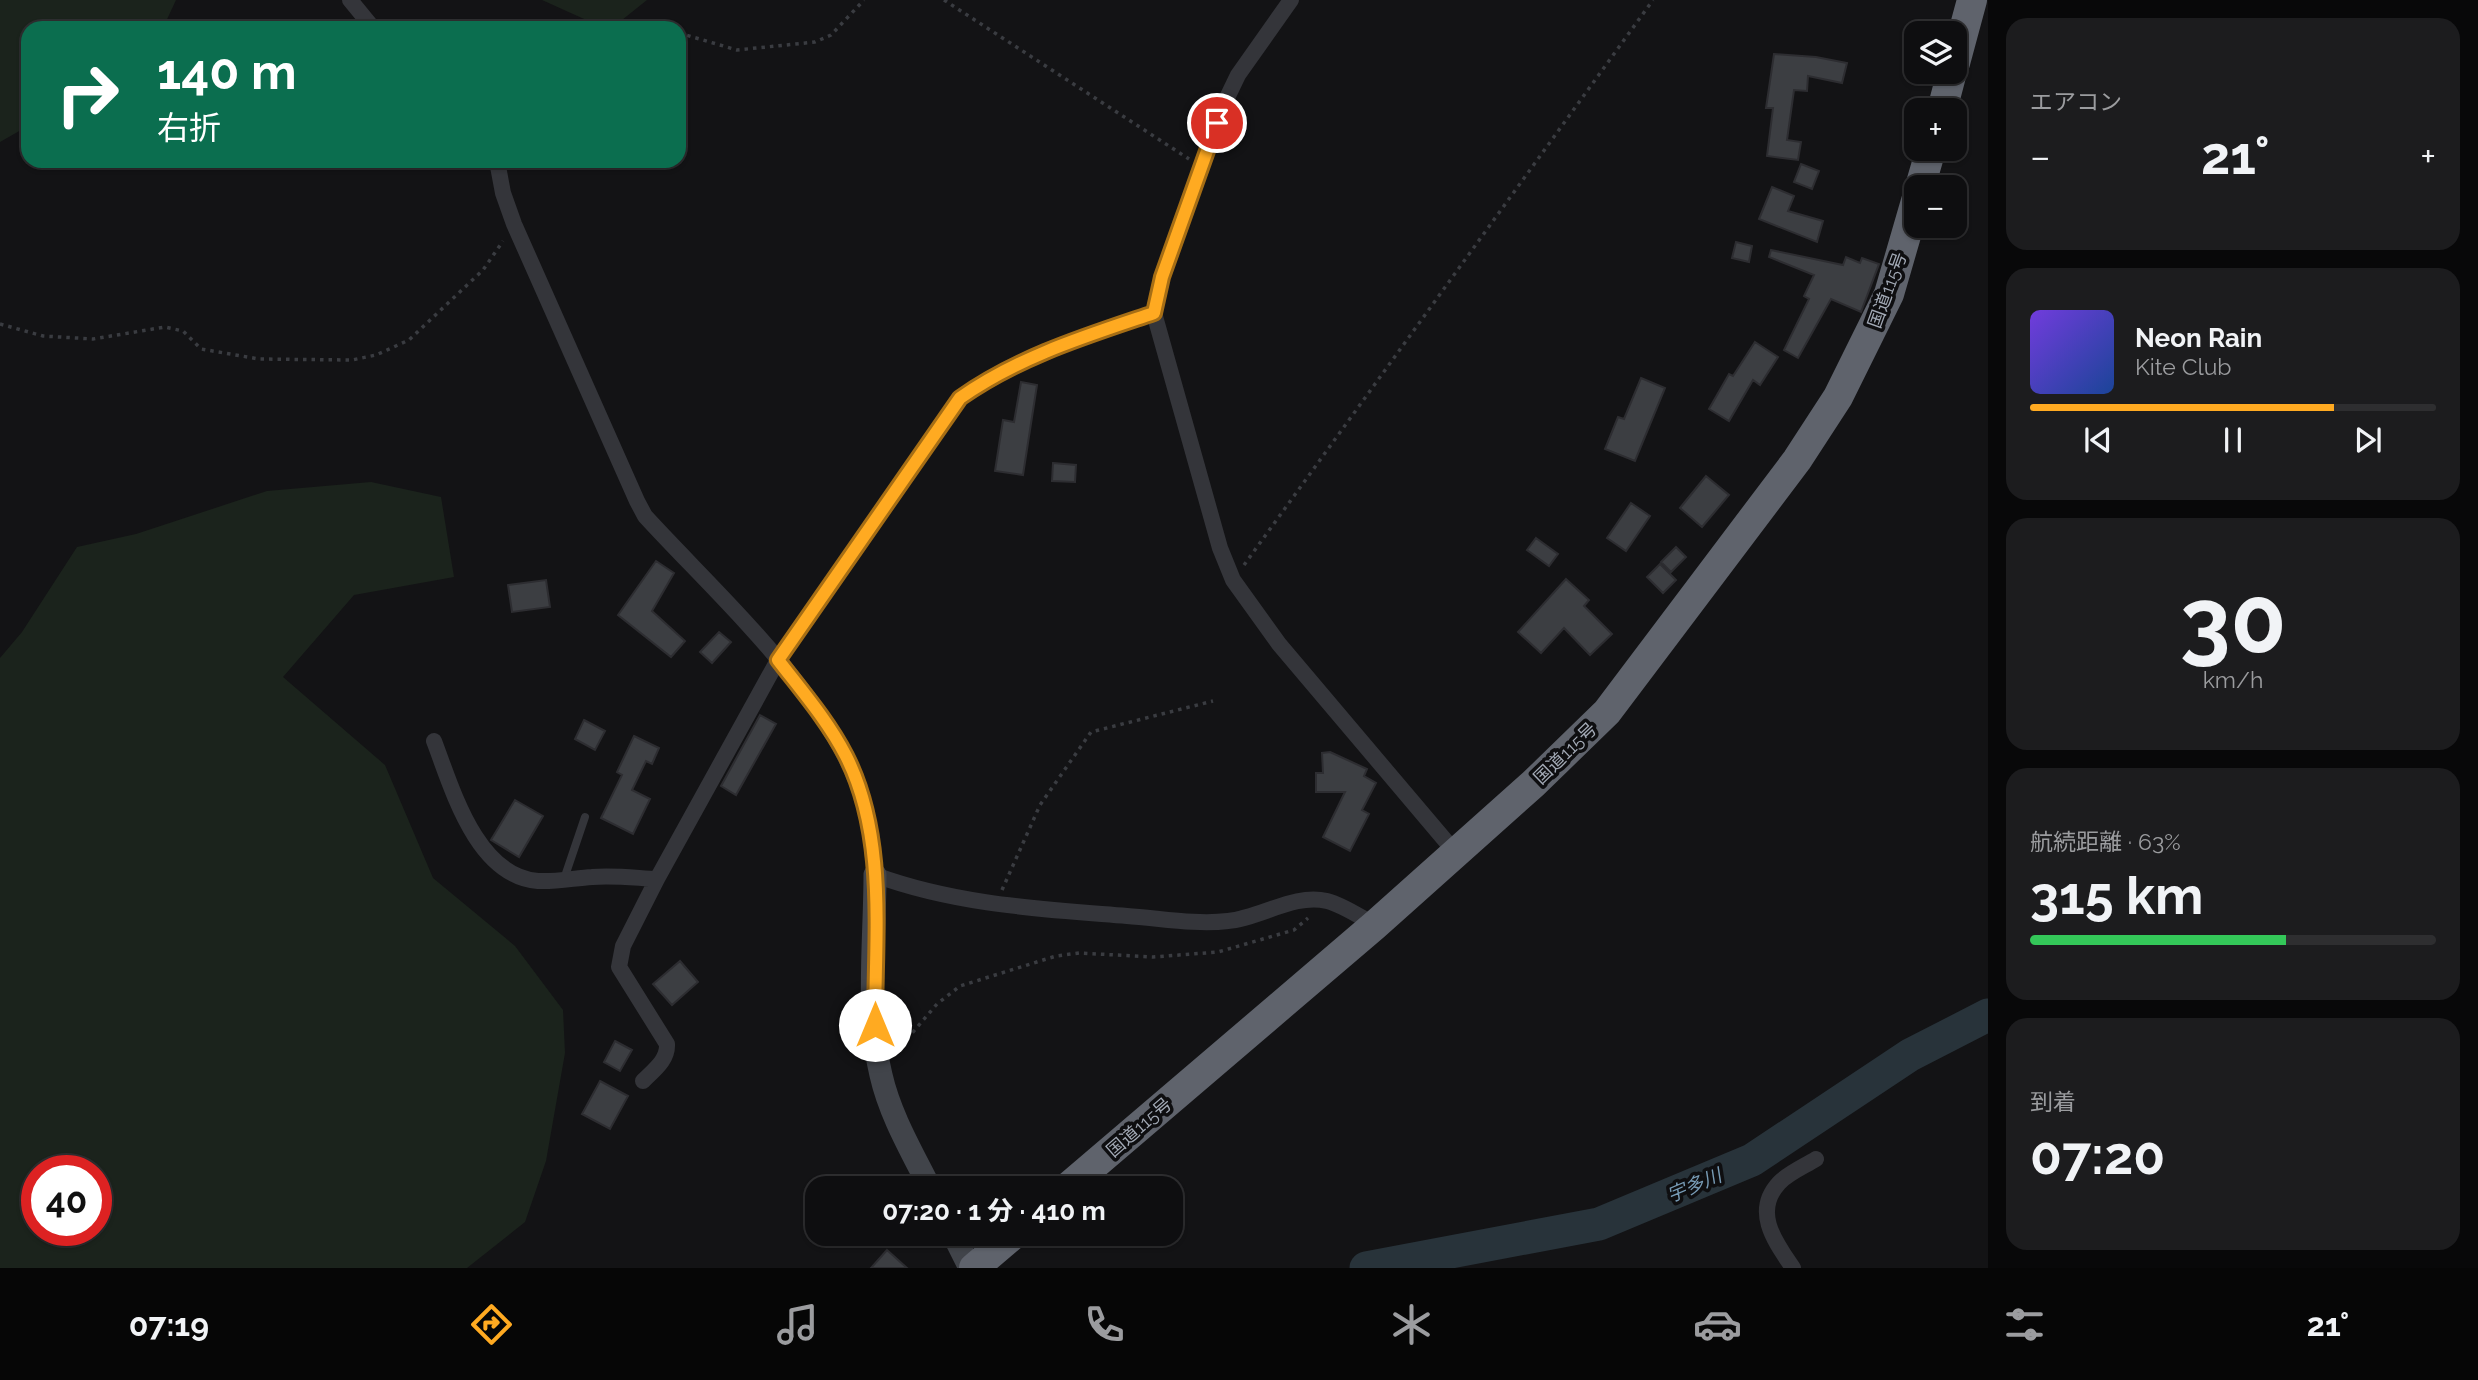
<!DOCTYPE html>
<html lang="ja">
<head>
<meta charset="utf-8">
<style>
	body { margin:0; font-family:Raleway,"Noto Sans JP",sans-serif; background:#1c1c1e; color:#f1f3f6; height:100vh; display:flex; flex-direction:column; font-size:26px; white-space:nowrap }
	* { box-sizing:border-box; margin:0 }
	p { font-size:23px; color:#9b9c9f }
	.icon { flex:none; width:38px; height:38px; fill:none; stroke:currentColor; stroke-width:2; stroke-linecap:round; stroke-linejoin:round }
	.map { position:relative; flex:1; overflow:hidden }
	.sheet { display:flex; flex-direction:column; gap:18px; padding:18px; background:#080809; width:490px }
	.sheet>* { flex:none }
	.guide { position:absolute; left:21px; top:21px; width:665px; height:147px; border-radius:21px; box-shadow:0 2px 5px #0004,0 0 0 2px #2e2e30; background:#0b6e4f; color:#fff; overflow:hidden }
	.controls { position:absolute; left:1904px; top:21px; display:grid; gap:14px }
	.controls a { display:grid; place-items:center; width:63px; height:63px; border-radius:14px; background:#0e0e10; box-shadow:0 2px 5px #0004,0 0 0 2px #2e2e30; font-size:35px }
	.speed { position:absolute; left:21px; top:1155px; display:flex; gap:14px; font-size:35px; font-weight:700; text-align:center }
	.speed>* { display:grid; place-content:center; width:91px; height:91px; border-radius:50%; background:#0e0e10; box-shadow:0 2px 5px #0004,0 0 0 2px #2e2e30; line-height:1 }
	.speed .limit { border:10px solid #d22; background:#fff; color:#111 }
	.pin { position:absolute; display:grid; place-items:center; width:60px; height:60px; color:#fff; margin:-30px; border:4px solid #fff; border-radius:50%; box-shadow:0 2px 7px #0007 }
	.me { position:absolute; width:77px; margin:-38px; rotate:0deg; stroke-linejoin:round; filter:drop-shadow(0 0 5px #0008) }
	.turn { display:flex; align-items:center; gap:24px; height:147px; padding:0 21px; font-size:32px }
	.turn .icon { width:91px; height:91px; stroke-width:2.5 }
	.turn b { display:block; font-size:49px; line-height:60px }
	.big { font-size:52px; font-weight:700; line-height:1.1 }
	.sheet .widget { flex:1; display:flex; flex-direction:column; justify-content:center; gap:10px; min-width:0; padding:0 24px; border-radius:21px; background:#1c1c1e }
	.sheet .dial { align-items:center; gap:0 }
	.dial b { font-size:91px; line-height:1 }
	.song { display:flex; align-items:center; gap:21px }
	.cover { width:84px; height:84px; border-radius:10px; background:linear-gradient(135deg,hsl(260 70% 55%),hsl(220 70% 35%)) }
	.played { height:7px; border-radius:4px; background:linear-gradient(90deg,#ffaa21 75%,#2e2e30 75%) }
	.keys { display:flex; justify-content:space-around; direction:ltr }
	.heat { display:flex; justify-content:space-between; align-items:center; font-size:38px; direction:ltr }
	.charge { height:10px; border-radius:5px; background:linear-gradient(90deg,#34c759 63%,#2e2e30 0) }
	.trip { position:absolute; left:805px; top:1176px; width:378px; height:70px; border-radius:21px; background:#0e0e10; box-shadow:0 2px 5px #0004,0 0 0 2px #2e2e30; font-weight:700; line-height:70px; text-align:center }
	.tab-bar { display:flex; height:112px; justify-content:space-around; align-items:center; background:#060606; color:#9b9c9f }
	.tab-bar .icon { width:49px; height:49px }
	.tab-bar .current { color:#ffaa21 }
	.tab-bar b { font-size:32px; color:#f1f3f6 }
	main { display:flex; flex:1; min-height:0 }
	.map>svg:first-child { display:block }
	.green { fill:#1b231c; fill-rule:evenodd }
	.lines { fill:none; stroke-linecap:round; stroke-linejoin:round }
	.river { stroke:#28333a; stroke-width:33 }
	.building { fill:#3c3e42; stroke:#2d2d31; stroke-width:2 }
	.path { stroke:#3a3c41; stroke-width:3.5; stroke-dasharray:3.5 5; stroke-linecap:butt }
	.lane { stroke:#34353a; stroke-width:8 }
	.street { stroke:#34353a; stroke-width:16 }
	.secondary { stroke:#41444a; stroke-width:23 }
	.highway { stroke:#5f636c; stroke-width:30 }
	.route-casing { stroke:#a66e15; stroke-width:18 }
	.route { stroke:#ffaa21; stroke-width:12 }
	.labels { text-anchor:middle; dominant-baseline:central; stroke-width:7; stroke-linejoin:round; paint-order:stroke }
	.street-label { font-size:18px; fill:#a3aab6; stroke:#0e0e10 }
	.water-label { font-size:19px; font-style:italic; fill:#779bb5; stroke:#0e0e10 }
</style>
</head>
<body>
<main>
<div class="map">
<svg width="1988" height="1268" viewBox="0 0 1988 1268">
	<rect width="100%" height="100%" fill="#131315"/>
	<path class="green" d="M0,0H176L163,28H28V126L0,142Z
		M542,0H647L612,28H604Z
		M371,482L441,497L454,577L354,595L283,677L385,765L433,878L515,946L563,1010L565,1053L546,1161L525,1222L467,1268H0V658L22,632L77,547L136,534L267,491ZM37,1171H96V1230H37Z"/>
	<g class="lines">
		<path class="river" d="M1366,1268L1599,1224L1752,1160L1910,1055L1988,1015"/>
	</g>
	<path class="building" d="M1774,54L1816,57L1847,63L1842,83L1808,76L1807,91L1794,90L1787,140L1801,142L1798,160L1767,156L1773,108H1766Z
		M1801,164L1819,171L1812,189L1794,182Z
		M1772,187L1794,196L1788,211L1823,221L1817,242L1759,219Z
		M1736,242L1752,246L1749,262L1732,258Z
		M1771,250L1843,265L1846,257L1860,263L1862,258L1879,264L1861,312L1831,299L1798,358L1784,350L1809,299L1804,296L1814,275L1769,257Z
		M1755,342L1778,357L1760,385L1753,380L1729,421L1709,409L1729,374L1733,376Z
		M1641,378L1665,388L1635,461L1605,449L1618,417L1624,419Z
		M1021,382L1037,385L1023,475L995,471L1003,420L1014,422Z
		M1053,463L1076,465L1075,482L1052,481Z
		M1706,476L1729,495L1702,527L1680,508Z
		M1631,503L1650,516L1626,551L1607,538Z
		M1536,538L1558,554L1549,566L1527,550Z
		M1676,547L1686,557L1671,572L1661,562Z
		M656,561L674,573L652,611L685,641L671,657L618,615Z
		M1660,564L1676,580L1663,593L1647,577Z
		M1566,579L1589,600L1584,606L1612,634L1590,655L1564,628L1541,653L1518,632Z
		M546,580L550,607L512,612L508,585Z
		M719,632L731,642L712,663L700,652Z
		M760,715L776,724L736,795L721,786Z
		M584,720L605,731L595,750L575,739Z
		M634,736L659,748L652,764L646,761L632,790L650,799L633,834L601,818L622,775L617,772Z
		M1330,752L1367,769L1364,776L1376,783L1362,810L1369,814L1350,851L1323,837L1345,792H1316V773H1323L1322,753Z
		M515,800L543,816L519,857L491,840Z
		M680,961L698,982L672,1005L653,984Z
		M615,1041L632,1050L620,1071L604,1062Z
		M600,1081L628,1096L610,1129L582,1114Z
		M887,1250L907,1268H871Z"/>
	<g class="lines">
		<path class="path" d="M944,0L1189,159
			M679,33L737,50L815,42L831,35L864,0
			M0,324L43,336L93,339L165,327L183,331L201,349L259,359L352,360L376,355L409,340L483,270L503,241
			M1244,565L1653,0
			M1002,890L1040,805L1091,732L1213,701
			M907,1039L937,1004L960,986L1056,956L1079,953L1153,957L1218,952L1294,930L1308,918"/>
		<path class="lane" d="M564,879L585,817"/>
		<path class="street" d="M350,0L373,28
			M1291,0L1238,75L1225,102L1162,277L1154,313L1220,548L1233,580L1279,644L1455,852
			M497,161L503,193L514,224L637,501L645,516C720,598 835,699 865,807C871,828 872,853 875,875C957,905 1041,909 1127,916C1159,918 1196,925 1228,921C1261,918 1294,893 1327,901C1343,905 1360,917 1375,925
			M434,741C452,788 476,876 538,881C556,882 575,878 592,877C613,875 636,878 657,879L778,660L960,398C1019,355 1086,336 1154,313
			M643,1081C654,1070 668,1060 667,1044L619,967L623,946L657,879
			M1793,1268C1776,1243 1752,1212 1779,1183C1788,1173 1805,1166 1816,1159"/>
		<path class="secondary" d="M875,875C875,938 866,1014 881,1075C890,1115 912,1152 930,1188
			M953,1234L970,1268"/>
		<path class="highway" d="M1955,63L1972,0
			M1942,110L1952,72
			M1920,187L1931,149
			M1067,1188L1375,925L1534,783L1607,712L1797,460L1838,397L1889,294L1916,201
			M974,1268L1014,1234"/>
	</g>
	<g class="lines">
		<g class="route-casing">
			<path id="route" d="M875,1025C875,937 887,837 846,756C828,721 802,691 778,660L960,398C1020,356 1086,336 1154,313L1162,277L1217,123"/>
		</g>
		<use href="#route" class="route"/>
	</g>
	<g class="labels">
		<g class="street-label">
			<text transform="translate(1887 290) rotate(-70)">国道115号</text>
			<text transform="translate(1565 753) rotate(-44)">国道115号</text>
			<text transform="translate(1139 1127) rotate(-41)">国道115号</text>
		</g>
		<g class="water-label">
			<text transform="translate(1694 1185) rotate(-23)">宇多川</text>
		</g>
	</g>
</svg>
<div class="controls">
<a><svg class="icon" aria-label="layers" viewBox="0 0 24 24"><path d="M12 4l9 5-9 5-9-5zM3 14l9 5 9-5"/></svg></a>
<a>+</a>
<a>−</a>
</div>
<div class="speed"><div class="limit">40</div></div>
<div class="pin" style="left:1217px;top:123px;background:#d93025"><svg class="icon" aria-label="arrive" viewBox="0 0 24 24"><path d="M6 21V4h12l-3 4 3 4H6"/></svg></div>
<svg class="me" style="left:875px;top:1025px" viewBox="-20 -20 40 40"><circle r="19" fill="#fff"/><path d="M0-13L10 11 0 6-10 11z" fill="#ffaa21"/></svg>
<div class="trip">07:20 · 1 分 · 410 m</div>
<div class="guide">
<div class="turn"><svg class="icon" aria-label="right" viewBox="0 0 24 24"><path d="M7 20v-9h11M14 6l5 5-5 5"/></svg><div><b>140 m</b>右折</div></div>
</div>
</div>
<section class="sheet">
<div class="widget"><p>エアコン</p>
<div class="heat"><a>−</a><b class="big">21°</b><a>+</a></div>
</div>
<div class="widget">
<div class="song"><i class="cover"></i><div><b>Neon Rain</b><p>Kite Club</p></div></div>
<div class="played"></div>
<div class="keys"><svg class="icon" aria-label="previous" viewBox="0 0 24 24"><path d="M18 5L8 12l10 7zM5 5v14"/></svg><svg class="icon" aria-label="pause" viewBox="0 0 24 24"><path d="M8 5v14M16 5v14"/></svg><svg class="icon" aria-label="next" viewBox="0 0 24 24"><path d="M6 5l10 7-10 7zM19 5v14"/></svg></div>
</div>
<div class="widget dial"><b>30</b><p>km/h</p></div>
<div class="widget"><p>航続距離 · 63%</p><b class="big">315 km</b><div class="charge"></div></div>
<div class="widget"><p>到着</p><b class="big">07:20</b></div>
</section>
</main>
<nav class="tab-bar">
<b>07:19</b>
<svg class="icon current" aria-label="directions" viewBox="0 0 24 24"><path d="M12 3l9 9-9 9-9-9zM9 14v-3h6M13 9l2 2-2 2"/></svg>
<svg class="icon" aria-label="music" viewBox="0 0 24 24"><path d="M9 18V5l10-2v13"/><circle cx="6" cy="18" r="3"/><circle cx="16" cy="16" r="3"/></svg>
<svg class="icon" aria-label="phone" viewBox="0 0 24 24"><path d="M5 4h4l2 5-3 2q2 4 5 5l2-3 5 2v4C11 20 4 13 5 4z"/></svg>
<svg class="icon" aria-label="climate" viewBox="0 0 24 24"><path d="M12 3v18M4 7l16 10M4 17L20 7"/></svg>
<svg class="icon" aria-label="car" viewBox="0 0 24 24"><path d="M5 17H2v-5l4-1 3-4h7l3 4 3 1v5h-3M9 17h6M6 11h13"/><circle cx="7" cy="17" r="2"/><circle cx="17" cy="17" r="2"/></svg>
<svg class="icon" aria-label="filters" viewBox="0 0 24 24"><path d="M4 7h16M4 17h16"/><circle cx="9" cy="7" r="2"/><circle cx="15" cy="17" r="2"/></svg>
<b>21°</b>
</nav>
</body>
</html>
